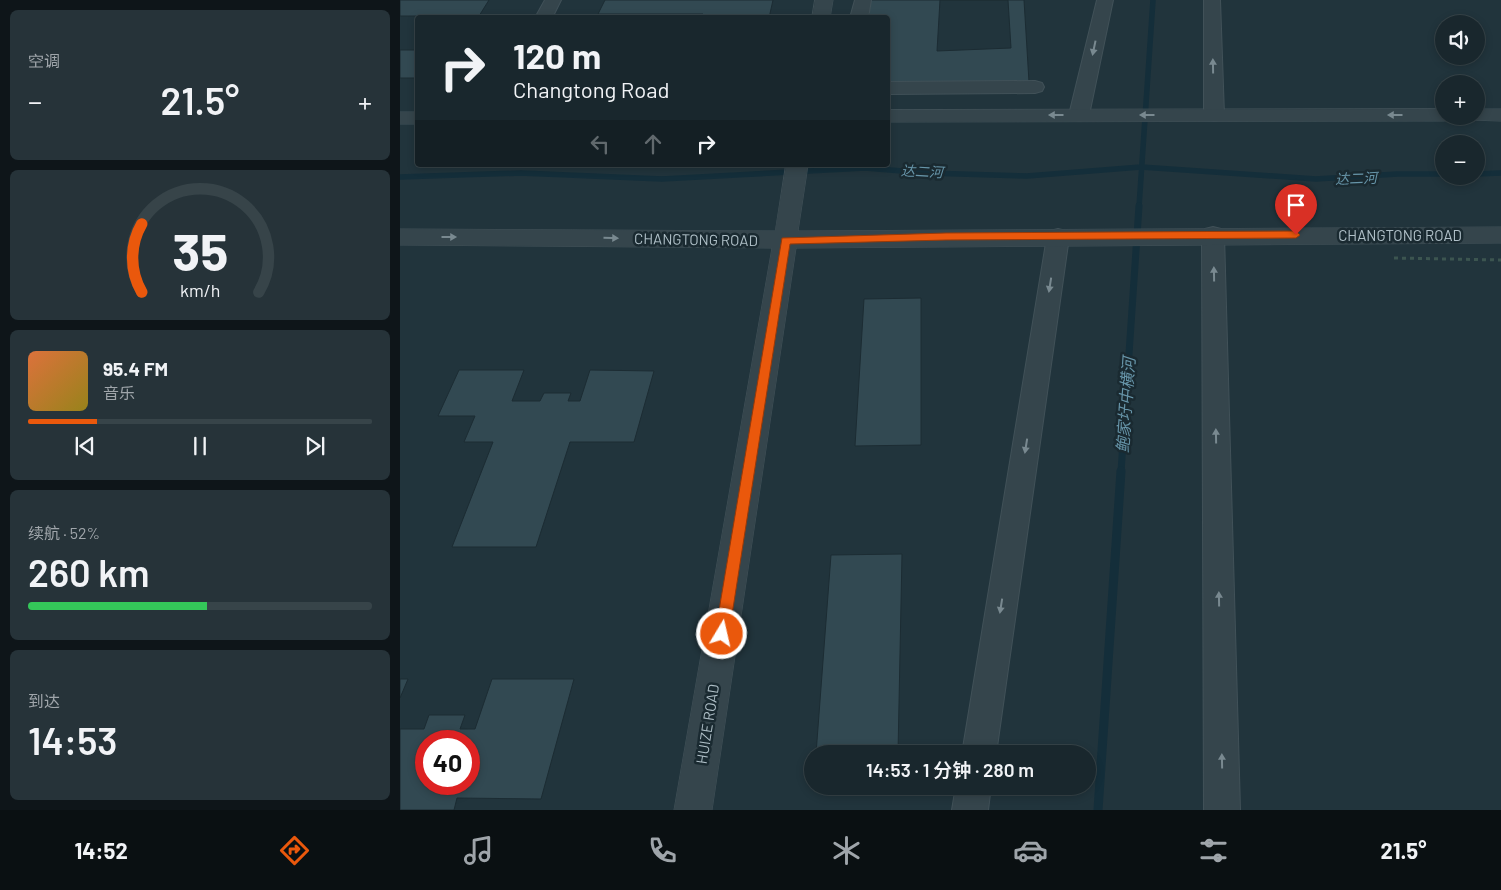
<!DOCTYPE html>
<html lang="zh">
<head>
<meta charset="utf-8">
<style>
	body { margin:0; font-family:Barlow,"Noto Sans SC",sans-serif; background:#263339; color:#f1f3f6; height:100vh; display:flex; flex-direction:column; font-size:19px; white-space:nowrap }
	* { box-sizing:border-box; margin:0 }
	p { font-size:16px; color:#9fa5aa }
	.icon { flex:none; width:28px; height:28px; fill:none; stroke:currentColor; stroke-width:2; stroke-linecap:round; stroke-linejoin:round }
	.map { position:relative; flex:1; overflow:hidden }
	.drawer { display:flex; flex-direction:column; gap:10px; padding:10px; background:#0e1519; width:400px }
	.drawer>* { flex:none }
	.guide { position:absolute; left:15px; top:15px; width:475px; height:152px; border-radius:5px; box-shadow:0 2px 8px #0003,0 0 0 1px #374449; background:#19272d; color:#f1f3f6; overflow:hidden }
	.controls { position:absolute; left:1035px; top:15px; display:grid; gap:10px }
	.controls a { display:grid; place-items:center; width:50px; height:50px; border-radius:50%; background:#19272d; box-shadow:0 2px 8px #0003,0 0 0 1px #374449; font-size:25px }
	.speed { position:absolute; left:15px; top:730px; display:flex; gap:10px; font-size:25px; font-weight:700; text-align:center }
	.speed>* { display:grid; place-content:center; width:65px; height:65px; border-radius:50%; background:#19272d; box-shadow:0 2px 8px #0003,0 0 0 1px #374449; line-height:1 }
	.speed .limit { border:8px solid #d22; background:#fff; color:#111 }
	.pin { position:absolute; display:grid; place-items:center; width:42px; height:42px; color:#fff; margin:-51px -21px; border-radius:50% 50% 50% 0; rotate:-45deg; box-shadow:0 0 5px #0007 }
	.pin .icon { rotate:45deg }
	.me { position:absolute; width:55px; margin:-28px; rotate:9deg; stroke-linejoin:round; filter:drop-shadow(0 0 4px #0008) }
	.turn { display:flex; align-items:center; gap:18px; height:105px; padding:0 15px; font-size:22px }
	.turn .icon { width:65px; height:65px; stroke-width:2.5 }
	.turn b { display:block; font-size:35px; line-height:42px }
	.lanes { display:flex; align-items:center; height:48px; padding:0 15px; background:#0003; justify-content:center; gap:25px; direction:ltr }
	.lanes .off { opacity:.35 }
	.big { font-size:38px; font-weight:600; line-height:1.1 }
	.drawer .tile { flex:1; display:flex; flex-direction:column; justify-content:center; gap:8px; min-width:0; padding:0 18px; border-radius:8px; background:#263339 }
	.drawer .dial { align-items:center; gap:0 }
	.dial svg { height:130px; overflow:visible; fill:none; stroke:#374449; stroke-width:7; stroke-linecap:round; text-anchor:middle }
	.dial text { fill:#f1f3f6; stroke:none }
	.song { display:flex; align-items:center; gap:15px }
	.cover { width:60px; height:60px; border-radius:8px; background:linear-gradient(135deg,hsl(20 70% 55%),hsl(50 70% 35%)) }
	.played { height:5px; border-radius:2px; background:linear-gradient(90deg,#ea580c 20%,#374449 20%) }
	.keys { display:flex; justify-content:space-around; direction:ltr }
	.heat { display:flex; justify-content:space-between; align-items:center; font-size:28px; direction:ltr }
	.charge { height:8px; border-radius:4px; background:linear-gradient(90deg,#34c759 52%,#374449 0) }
	.trip { position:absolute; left:404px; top:745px; width:292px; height:50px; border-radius:25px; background:#19272d; box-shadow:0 2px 8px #0003,0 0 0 1px #374449; font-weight:600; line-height:50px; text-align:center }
	.menu { display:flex; height:80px; justify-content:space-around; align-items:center; background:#0a1012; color:#9fa5aa }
	.menu .icon { width:35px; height:35px }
	.menu .selected { color:#ea580c }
	.menu b { font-size:22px; color:#f1f3f6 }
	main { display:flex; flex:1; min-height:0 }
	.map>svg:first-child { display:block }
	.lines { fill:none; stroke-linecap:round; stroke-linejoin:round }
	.stream-far2 { stroke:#142e3a; stroke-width:5.5 }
	.stream-far1 { stroke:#142e3a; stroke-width:7 }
	.stream { stroke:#142e3a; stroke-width:9 }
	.building { fill:#324952; stroke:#1c2c33; fill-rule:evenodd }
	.minor-casing { stroke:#415158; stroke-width:2 }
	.tertiary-casing { stroke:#415158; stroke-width:1 }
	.path { stroke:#3c5550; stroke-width:3; stroke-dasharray:4 4; stroke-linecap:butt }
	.minor { fill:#35454c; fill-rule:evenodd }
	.tertiary { fill:#35454c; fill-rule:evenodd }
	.oneway { fill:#798990 }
	.route { fill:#ea580c; stroke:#983908 }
	.labels { text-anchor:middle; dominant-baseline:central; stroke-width:5; stroke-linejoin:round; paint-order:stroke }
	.far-water-label { font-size:14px; font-style:italic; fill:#6795a9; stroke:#1a2a31 }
	.street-label { font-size:15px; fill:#b0c0c8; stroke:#1a2a31 }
	.water-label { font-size:16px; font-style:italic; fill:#6795a9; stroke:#1a2a31 }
</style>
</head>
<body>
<main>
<section class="drawer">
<div class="tile"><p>空调</p>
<div class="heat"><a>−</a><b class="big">21.5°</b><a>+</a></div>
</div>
<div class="tile dial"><svg viewBox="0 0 100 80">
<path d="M14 69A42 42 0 1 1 86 69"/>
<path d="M14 69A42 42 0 0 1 14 27" stroke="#ea580c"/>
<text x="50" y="56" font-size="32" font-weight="700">35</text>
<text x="50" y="72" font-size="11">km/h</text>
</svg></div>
<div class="tile">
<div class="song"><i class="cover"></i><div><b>95.4 FM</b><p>音乐</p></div></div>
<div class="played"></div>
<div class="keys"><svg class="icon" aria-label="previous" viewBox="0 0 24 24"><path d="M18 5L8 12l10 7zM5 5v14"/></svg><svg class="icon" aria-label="pause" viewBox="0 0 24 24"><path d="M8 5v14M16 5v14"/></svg><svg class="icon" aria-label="next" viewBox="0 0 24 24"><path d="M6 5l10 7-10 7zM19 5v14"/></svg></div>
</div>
<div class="tile"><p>续航 · 52%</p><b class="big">260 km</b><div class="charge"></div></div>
<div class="tile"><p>到达</p><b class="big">14:53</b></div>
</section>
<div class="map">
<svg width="1101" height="810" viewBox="0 0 1101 810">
	<rect width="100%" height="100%" fill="#21343c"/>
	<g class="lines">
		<path class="stream-far2" d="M1076,174L1101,173
			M0,177L121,173L262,179L465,168L527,173L627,176L741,167L916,179L997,174H1044
			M739,207L753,0"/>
		<path class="stream-far1" d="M721,472L739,206"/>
		<path class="stream" d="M698,810L721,471"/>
	</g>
	<path class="building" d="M0,0H89L79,16H0Z
		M205,0H373L369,18H302L303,14H198Z
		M470,0H624L629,82H488V18H469Z
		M540,0H608L611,48L537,51Z
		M0,50H18V78H0Z
		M521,298V445L455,446L464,299Z
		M59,370H124L112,401H140L144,393H171L168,401H180L190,370L254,371L234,442H170L136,547H52L93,442H64L75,416H38Z
		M502,554L498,753L416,754L431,555Z
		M0,679H8L0,698Z
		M92,679H174L141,799L57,798L54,810H0V729H24L29,715H65L60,729H75ZM26,741H69V784H26Z"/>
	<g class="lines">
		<g class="minor-casing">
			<path id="minor" d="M145,0H161L152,18H135Z
				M455,0H471L468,18H450Z
				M697,0H713L689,115L686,119L679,121L672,119L669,115Z
				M804,0H820L824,115L821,119L814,121L807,119L804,115Z
				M635,81L642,83L644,87L642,91L635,93L488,94V82Z
				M813,227L821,229L824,235L840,810H804L802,235L805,229Z
				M658,229L666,231L669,237L596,754H562L647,237L650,231Z
				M556,786H591L588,810H552Z"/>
		</g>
		<g class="tertiary-casing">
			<path id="tertiary" d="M415,0H433L430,18H412Z
				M1044,109V116H1053L1051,120L1044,121L488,122V110Z
				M1076,109H1101V121L1069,120L1067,116H1076Z
				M0,112H18V124H0Z
				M386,165H408L398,231L1101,227V243L396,248L312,810H274L372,248L0,245V229L375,231Z"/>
		</g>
		<path class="path" d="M994,258L1101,260"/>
		<use href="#minor" class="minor"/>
		<use href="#tertiary" class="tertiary"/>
	</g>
	<defs><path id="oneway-solid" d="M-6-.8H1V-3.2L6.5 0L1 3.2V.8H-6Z" transform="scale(1.25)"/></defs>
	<g class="oneway">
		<use href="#oneway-solid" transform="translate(694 48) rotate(102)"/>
		<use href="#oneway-solid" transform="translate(813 66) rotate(-91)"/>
		<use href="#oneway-solid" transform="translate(656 115) rotate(180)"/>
		<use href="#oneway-solid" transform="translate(747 115) rotate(180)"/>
		<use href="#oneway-solid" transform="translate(995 115) rotate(-180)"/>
		<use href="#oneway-solid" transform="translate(49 237)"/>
		<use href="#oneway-solid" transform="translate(211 238) rotate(1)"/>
		<use href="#oneway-solid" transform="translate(814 274) rotate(-91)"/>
		<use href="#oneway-solid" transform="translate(650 285) rotate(99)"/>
		<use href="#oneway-solid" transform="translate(816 436) rotate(-91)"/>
		<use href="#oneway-solid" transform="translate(626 446) rotate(99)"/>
		<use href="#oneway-solid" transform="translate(819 599) rotate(-91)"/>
		<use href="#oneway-solid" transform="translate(601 606) rotate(99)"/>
		<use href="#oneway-solid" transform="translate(822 761) rotate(-91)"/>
	</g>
	<path class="route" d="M896,231L900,235L896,238L546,240L390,244L329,634L327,638L322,640L317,638L315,634L382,238L546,233Z"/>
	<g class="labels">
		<g class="far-water-label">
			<text transform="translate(522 171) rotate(3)">达二河</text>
			<text transform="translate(956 178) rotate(-2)">达二河</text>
		</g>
		<g class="street-label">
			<text x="1000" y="235">CHANGTONG ROAD</text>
			<text transform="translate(296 239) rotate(1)">CHANGTONG ROAD</text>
			<text transform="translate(307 724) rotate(-81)">HUIZE ROAD</text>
		</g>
		<g class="water-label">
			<text transform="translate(725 405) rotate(-86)">鲍家圩中横河</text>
		</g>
	</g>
</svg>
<div class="controls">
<a><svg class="icon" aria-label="sound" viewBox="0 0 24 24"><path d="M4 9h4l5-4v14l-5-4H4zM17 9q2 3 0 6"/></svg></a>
<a>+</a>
<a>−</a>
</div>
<div class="speed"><div class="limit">40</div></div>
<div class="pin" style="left:896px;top:235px;background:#d93025"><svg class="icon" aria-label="arrive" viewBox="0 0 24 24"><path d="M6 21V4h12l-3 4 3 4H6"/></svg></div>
<svg class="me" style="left:322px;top:634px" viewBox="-20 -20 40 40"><circle r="17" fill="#ea580c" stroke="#fff" stroke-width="3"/><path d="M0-11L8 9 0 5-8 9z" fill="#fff"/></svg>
<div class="trip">14:53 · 1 分钟 · 280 m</div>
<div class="guide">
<div class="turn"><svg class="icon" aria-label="right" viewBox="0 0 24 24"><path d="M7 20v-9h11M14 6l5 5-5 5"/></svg><div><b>120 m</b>Changtong Road</div></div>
<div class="lanes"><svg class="icon off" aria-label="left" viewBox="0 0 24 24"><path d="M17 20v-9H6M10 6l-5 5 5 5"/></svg><svg class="icon off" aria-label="ahead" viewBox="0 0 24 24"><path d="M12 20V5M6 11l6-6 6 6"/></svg><svg class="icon" aria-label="right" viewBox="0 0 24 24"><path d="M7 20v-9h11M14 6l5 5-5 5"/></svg></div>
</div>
</div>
</main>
<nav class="menu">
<b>14:52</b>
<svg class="icon selected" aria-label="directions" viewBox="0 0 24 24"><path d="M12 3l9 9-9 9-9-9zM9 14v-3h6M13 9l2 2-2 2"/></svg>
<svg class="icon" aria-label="music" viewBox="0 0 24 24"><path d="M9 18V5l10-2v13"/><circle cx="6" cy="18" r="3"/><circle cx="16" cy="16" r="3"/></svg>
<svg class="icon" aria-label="phone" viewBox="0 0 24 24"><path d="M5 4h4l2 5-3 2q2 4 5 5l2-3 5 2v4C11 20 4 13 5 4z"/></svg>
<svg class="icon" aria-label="climate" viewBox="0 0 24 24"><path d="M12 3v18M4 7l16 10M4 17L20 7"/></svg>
<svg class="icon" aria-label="car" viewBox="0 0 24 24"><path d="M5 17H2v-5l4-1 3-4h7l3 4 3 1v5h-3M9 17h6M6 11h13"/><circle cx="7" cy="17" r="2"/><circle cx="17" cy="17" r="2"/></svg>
<svg class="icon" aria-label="filters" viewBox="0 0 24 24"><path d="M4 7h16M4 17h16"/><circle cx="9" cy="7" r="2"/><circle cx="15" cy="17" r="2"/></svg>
<b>21.5°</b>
</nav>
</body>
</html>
